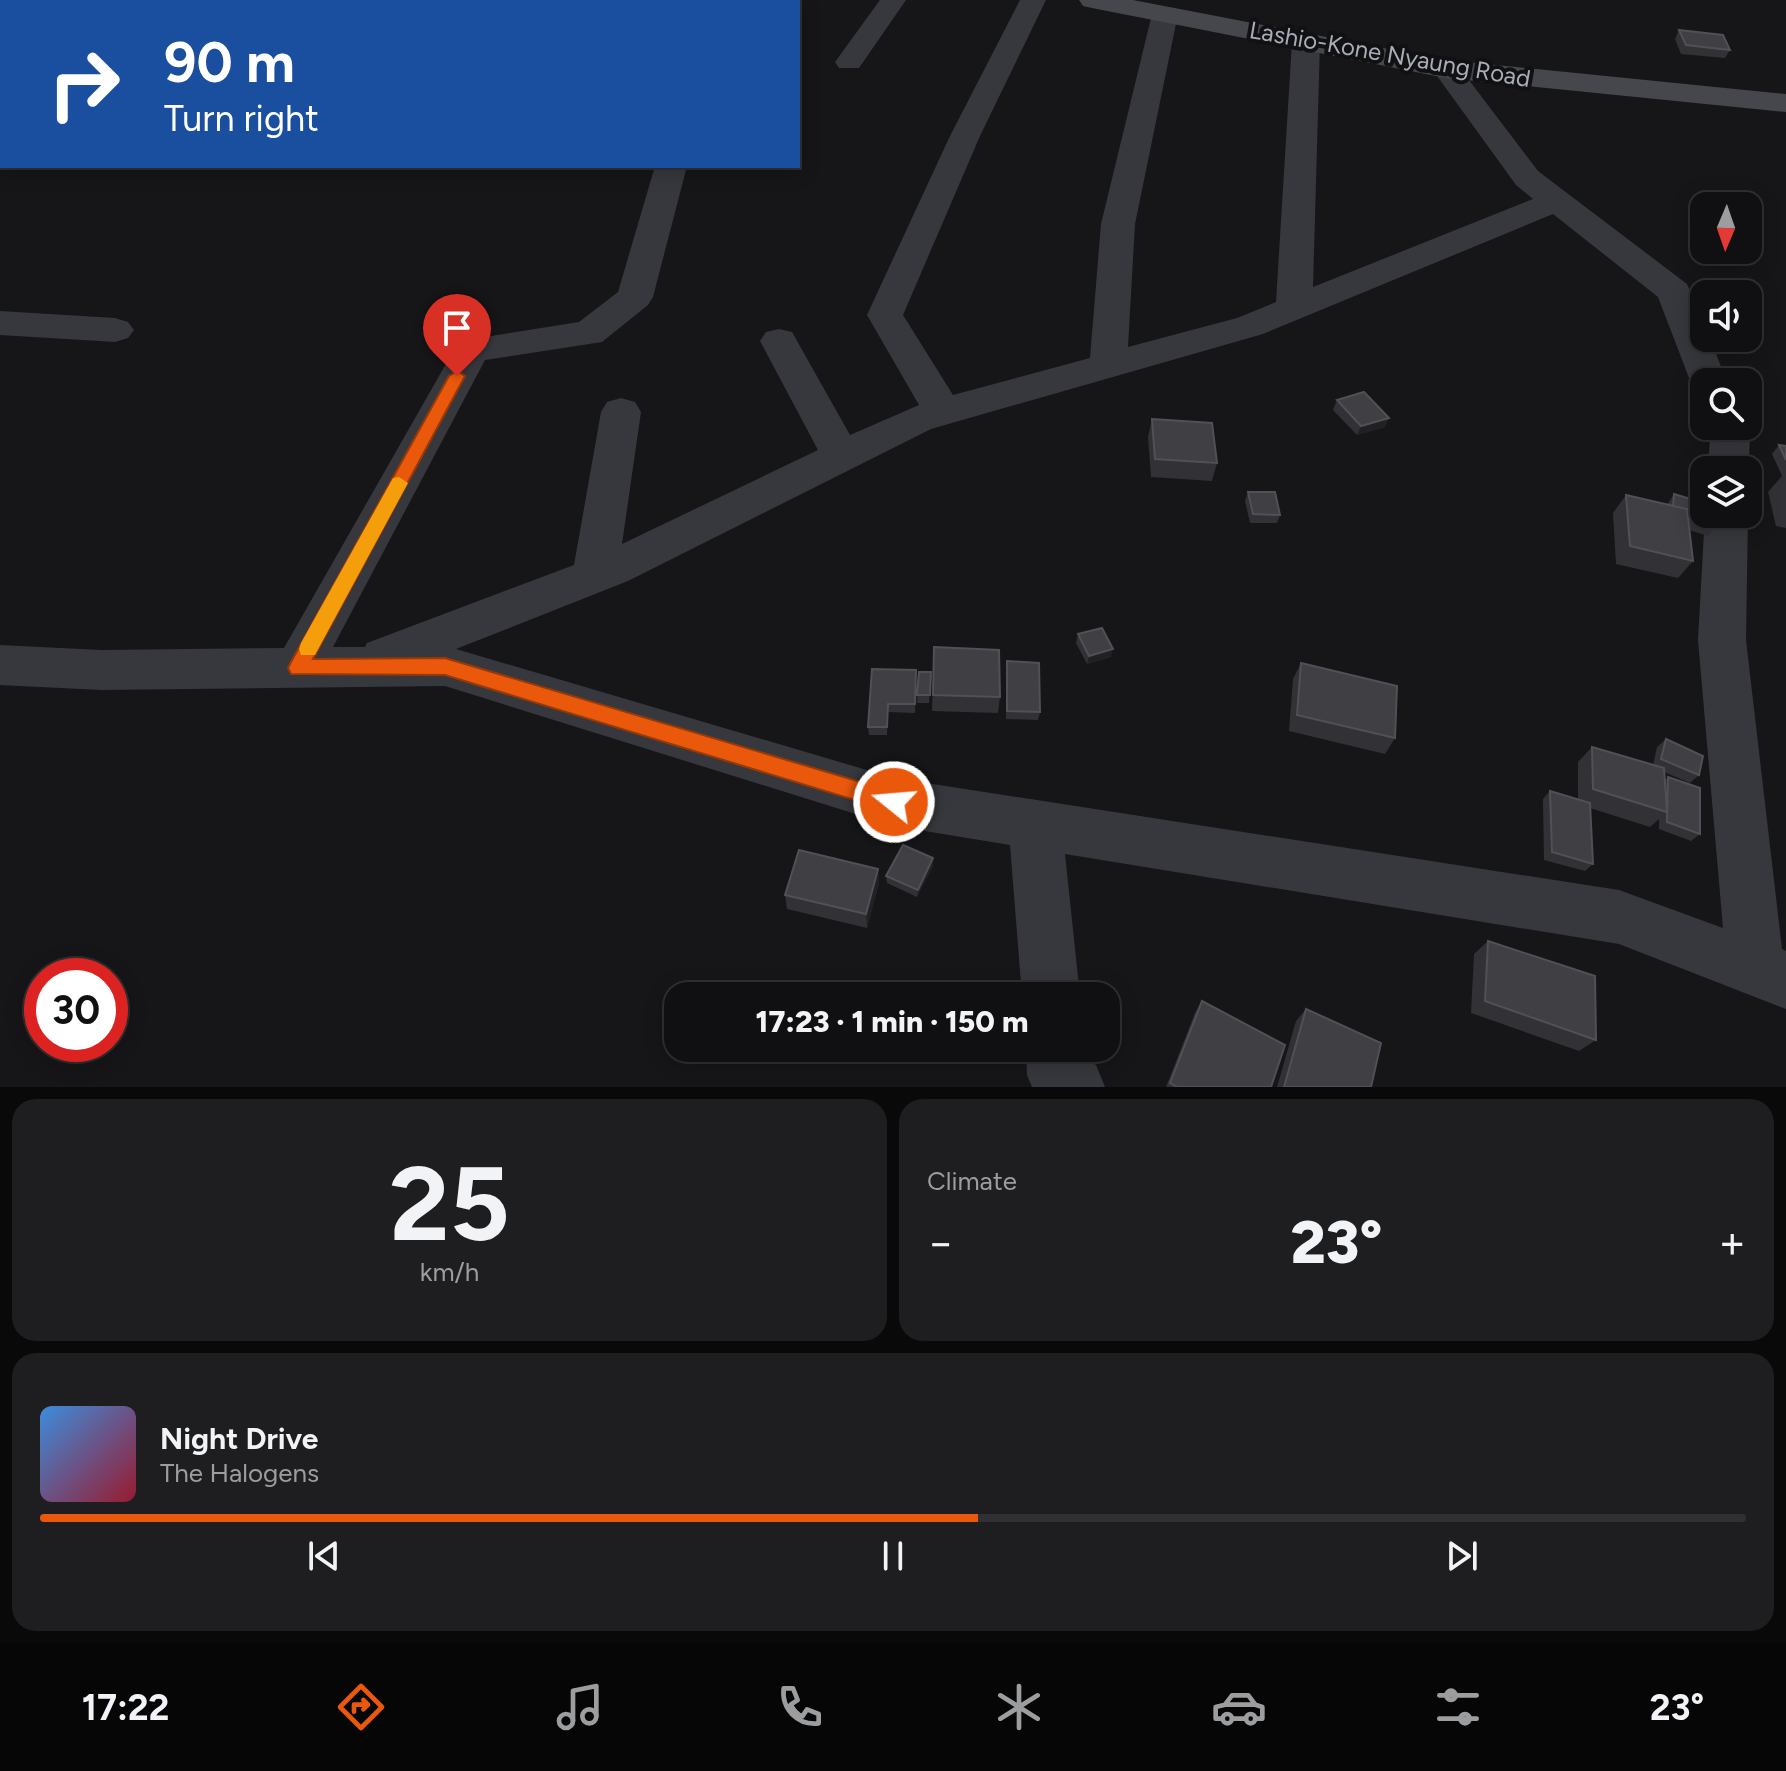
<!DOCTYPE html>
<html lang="en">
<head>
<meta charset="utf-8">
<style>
	body { margin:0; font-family:Figtree,sans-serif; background:#1e1e20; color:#f1f3f6; height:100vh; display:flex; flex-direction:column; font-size:30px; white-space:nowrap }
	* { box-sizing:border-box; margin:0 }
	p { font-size:26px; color:#9c9d9f }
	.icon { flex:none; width:44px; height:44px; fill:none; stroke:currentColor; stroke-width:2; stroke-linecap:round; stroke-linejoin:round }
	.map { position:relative; height:1087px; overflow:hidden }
	.panel { display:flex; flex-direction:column; gap:12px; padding:12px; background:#09090a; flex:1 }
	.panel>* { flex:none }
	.guide { position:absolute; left:0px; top:0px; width:800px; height:168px; box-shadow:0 4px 20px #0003,0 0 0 2px #303032; background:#1a4fa0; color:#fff; overflow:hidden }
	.needle { width:52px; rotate:182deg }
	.buttons { position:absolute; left:1690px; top:192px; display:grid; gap:16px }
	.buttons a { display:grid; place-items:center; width:72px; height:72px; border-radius:16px; background:#101012; box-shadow:0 4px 20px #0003,0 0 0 2px #303032; font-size:40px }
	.speed { position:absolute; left:24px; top:958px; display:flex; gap:16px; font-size:40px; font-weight:700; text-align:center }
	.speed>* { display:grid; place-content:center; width:104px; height:104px; border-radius:50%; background:#101012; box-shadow:0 4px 20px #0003,0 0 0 2px #303032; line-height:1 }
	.speed .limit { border:12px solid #d22; background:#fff; color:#111 }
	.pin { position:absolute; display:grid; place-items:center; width:68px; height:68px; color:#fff; margin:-82px -34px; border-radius:50% 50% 50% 0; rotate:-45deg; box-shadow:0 0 8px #0007 }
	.pin .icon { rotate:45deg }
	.me { position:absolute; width:88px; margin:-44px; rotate:287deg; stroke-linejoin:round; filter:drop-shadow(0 0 6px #0008) }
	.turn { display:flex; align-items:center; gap:28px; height:168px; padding:0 32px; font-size:36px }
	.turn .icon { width:104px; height:104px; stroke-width:2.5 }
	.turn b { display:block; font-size:56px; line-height:68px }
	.big { font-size:60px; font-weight:800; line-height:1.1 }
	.panel .card { flex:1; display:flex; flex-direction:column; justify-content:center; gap:12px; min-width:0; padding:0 28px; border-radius:24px; background:#1e1e20 }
	.panel .dial { align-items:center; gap:0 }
	.dial b { font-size:104px; line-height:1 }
	.song { display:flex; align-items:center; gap:24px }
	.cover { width:96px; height:96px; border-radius:12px; background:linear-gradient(135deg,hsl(210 70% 55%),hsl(350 70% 35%)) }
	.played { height:8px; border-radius:4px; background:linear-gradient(90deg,#ea580c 55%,#303032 55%) }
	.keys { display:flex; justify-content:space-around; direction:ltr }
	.heat { display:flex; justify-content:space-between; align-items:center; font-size:44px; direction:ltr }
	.panel .tiles { flex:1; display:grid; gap:12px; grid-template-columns:1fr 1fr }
	.card:last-child { grid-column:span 2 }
	.trip { position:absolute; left:664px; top:982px; width:456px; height:80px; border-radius:24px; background:#101012; box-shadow:0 4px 20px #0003,0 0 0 2px #303032; font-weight:800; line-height:80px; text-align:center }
	.tabs { display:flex; height:128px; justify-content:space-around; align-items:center; background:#060607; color:#9c9d9f }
	.tabs .icon { width:56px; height:56px }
	.tabs .on { color:#ea580c }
	.tabs b { font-size:36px; color:#f1f3f6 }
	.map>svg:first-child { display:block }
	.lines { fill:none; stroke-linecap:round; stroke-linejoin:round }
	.street { fill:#37383d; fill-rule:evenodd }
	.secondary { fill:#45474d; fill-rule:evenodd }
	.wall { fill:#323236 }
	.shaded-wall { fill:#212124 }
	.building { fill:#3f3f44; stroke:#4f5156; stroke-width:2 }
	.route { fill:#ea580c; stroke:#983908; stroke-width:2 }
	.slow { fill:#f59e0b }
	.labels { text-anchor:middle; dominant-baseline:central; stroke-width:8; stroke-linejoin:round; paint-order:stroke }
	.far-street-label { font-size:24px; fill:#a8adb8; stroke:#111113 }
</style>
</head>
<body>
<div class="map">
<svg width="1786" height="1087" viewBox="0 0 1786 1087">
	<rect width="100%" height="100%" fill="#161618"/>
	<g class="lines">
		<path class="street" d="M458,0H492L493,2H459Z
			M880,0H906L859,68H839L835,62Z
			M1020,0H1046L980,136L903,315L953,395L1090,358L1101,224L1152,14L1155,8H1175L1178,14L1135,224L1128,347L1237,318L1276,302L1292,42L1296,36H1316L1320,42L1313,287L1533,199L1516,185L1432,69L1436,63H1456L1538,171L1687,284L1704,323V338H1710L1727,382H1704V394L1694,391L1658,297L1553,214L1263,334L931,429L628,581L456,649L894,778L1619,890L1723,928L1698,640L1705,514L1748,513L1746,640L1782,949L1786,951V1009L1619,944L1065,854L1080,996H1022L1010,845L894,826L445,686L101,690L0,685V645L101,650L284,648L459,341L579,322L618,292L655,166H687L653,297L648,305L602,342L485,360L333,647H365L367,643L574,565L601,412L607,402L621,398L635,402L641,412L622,544L818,450L760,341L766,332L779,329L792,332L850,435L919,405L867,315L950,136Z
			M0,311L115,318L128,322L134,330L128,338L115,342L0,335Z
			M1705,426H1745L1750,438L1748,473V470H1708L1710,438Z
			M1026,1048H1086L1087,1059L1096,1065L1105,1087H1032L1027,1075Z"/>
		<path class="secondary" d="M1079,0H1133L1446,60L1786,94V112L1446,78L1092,8L1083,6Z"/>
	</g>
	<path class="wall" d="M1679,30L1730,50L1725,58L1681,54L1675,39Z
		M1337,400L1385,427L1357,435L1333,410Z
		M1152,419L1217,463L1212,481L1151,477L1148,437Z
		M1779,445L1786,446V528L1776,526L1768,492L1782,476L1772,454Z
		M1248,492L1280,515L1277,523H1250L1245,501Z
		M1674,494L1716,527L1708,536L1689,530L1693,561L1678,578L1616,564L1613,513L1626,495L1667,505Z
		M1078,634L1111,657L1087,664L1076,643Z
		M934,647L1000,697L998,713L932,711Z
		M1007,661L1040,712L1038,720L1006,719Z
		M1301,663L1395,738L1385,754L1289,731L1293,679Z
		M916,670L915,713L888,712L887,735H869L868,727Z
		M919,672H931L929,703H917Z
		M1666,739L1699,775L1690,783L1664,772L1665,780L1668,777L1700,834L1691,841L1659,829V819L1650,827L1590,808L1593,864L1585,871L1544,860L1543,799L1550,791L1578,799V762L1592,747L1653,765L1657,747Z
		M933,866L917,897L887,883L886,876Z
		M878,869L879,883L867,928L787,909L785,895Z
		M1488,941L1596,1040L1579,1051L1471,1013L1474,954Z
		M1202,1001L1271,1087H1166L1195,1013Z
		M1306,1009L1371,1087H1277L1296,1021Z"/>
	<path class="shaded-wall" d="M1389,418L1385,427L1357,435L1361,426Z
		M1113,649L1111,657L1087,664L1089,656Z
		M933,858V866L917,897L918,890Z
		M878,869L879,883L867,928L866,914Z"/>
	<path class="building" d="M1679,30L1723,35L1730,50L1686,45Z
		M1364,392L1389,418L1361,426L1337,400Z
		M1152,419L1212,423L1217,463L1155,459Z
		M1779,445L1786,446V460Z
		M1248,492H1275L1280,515L1253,514Z
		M1674,494L1704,503V514H1716V527L1688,518L1687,509L1673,506Z
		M1626,495L1687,509L1693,561L1630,546Z
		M1102,628L1113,649L1089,656L1078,634Z
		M934,647L999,650L1000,697L933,695Z
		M1007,661L1039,663L1040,712L1007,711Z
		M1301,663L1397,686L1395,738L1297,715Z
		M872,669L916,670L915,704H888L887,727H868Z
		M919,672H931L930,695H917Z
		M1666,739L1703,756L1699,775L1661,759Z
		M1592,747L1664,768L1667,812L1593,789Z
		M1668,777L1700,788V834L1667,822Z
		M1550,791L1590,803L1593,864L1552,852Z
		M903,845L933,858L918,890L886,876Z
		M799,850L878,869L866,914L785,895Z
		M1488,941L1595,976L1596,1040L1485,1001Z
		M1202,1001L1285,1045L1271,1087H1177L1170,1083Z
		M1306,1009L1381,1043L1371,1087H1284Z"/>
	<path class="route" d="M457,371L465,376L313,659L445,658L894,792L901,795L904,802L901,809L894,812L445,675L291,674L288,668L291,662L449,376Z"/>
	<path class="slow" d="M399,477L408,483L315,655H301L299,649L301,643L393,478Z"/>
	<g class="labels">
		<g class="far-street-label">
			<text transform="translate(1390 54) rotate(10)">Lashio-Kone Nyaung Road</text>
		</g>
	</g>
</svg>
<div class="buttons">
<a><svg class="needle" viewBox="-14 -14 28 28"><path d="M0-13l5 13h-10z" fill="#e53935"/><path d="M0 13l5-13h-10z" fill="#9c9d9f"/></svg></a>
<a><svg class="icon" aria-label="sound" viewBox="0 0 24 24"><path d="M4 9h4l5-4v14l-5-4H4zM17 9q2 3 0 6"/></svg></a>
<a><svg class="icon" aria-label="search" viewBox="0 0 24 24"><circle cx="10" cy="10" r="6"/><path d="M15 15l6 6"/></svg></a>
<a><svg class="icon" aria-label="layers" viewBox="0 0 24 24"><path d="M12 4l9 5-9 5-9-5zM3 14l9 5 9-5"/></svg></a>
</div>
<div class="speed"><div class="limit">30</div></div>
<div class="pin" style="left:457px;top:376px;background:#d93025"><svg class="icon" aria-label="arrive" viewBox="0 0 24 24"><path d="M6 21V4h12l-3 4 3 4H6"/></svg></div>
<svg class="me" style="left:894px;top:802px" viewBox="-20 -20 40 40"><circle r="17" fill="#ea580c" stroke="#fff" stroke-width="3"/><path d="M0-11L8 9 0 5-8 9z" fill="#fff"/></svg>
<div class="trip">17:23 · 1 min · 150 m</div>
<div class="guide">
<div class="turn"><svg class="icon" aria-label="right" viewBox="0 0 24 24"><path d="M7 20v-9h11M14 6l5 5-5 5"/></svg><div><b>90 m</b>Turn right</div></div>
</div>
</div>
<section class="panel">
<div class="tiles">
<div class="card dial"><b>25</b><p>km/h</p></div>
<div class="card"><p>Climate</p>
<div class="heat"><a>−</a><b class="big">23°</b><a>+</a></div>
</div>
<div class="card">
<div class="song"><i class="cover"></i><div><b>Night Drive</b><p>The Halogens</p></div></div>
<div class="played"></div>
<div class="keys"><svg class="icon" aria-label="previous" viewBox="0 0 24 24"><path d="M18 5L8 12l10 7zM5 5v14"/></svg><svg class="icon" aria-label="pause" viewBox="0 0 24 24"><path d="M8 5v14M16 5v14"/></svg><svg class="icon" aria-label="next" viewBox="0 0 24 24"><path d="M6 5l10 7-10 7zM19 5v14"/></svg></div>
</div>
</div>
</section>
<nav class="tabs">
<b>17:22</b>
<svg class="icon on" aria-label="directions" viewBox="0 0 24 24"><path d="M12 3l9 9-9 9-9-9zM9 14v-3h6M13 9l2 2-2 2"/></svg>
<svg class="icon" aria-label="music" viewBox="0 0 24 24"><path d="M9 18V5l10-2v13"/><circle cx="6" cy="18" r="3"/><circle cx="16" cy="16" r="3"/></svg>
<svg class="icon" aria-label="phone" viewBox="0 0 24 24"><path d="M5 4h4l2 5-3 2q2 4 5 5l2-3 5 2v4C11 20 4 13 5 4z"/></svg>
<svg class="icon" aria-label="climate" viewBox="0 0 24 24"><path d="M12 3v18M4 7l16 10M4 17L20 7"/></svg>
<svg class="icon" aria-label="car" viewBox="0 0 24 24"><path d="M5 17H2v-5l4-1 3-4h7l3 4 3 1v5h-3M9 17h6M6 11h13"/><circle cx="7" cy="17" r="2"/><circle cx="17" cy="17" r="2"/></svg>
<svg class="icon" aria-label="filters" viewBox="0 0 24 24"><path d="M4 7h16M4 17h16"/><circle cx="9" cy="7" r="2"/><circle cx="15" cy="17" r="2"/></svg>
<b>23°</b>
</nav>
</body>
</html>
